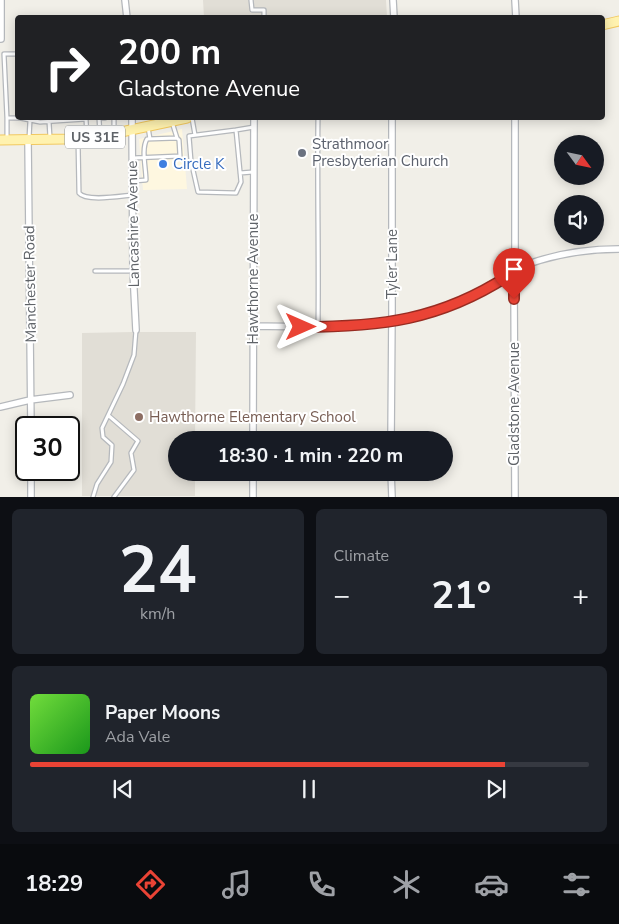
<!DOCTYPE html>
<html lang="en">
<head>
<meta charset="utf-8">
<style>
	body { margin:0; font-family:"Nunito Sans",sans-serif; background:#20242c; color:#f1f3f6; height:100vh; display:flex; flex-direction:column; font-size:19px; white-space:nowrap }
	* { box-sizing:border-box; margin:0 }
	p { font-size:16px; color:#9ea1a6 }
	.icon { flex:none; width:28px; height:28px; fill:none; stroke:currentColor; stroke-width:2; stroke-linecap:round; stroke-linejoin:round }
	.map { position:relative; height:497px; overflow:hidden }
	.sheet { display:flex; flex-direction:column; gap:12px; padding:12px; background:#0d0f14; flex:1 }
	.sheet>* { flex:none }
	.top-card { position:absolute; left:15px; top:15px; width:590px; height:105px; border-radius:5px; box-shadow:0 2px 12px #0003; background:#202124; color:#fff; overflow:hidden }
	.needle { width:32px; rotate:123deg }
	.fabs { position:absolute; left:554px; top:135px; display:grid; gap:10px }
	.fabs a { display:grid; place-items:center; width:50px; height:50px; border-radius:50%; background:#171b24; box-shadow:0 2px 12px #0003; font-size:25px }
	.speed { position:absolute; left:15px; top:416px; display:flex; gap:10px; font-size:25px; font-weight:700; text-align:center }
	.speed>* { display:grid; place-content:center; width:65px; height:65px; border-radius:50%; background:#171b24; box-shadow:0 2px 12px #0003; line-height:1 }
	.speed .limit { border:2px solid #111; border-radius:8px; background:#fff; color:#111 }
	.pin { position:absolute; display:grid; place-items:center; width:42px; height:42px; color:#fff; margin:-51px -21px; border-radius:50% 50% 50% 0; rotate:-45deg; box-shadow:0 0 5px #0007 }
	.pin .icon { rotate:45deg }
	.me { position:absolute; width:55px; margin:-28px; rotate:90deg; stroke-linejoin:round; filter:drop-shadow(0 0 4px #0008) }
	.turn { display:flex; align-items:center; gap:18px; height:105px; padding:0 20px; font-size:22px }
	.turn .icon { width:65px; height:65px; stroke-width:2.5 }
	.turn b { display:block; font-size:35px; line-height:42px }
	.big { font-size:38px; font-weight:700; line-height:1.1 }
	.sheet .widget { flex:1; display:flex; flex-direction:column; justify-content:center; gap:8px; min-width:0; padding:0 18px; border-radius:8px; background:#20242c }
	.sheet .dial { align-items:center; gap:0 }
	.dial b { font-size:65px; line-height:1 }
	.song { display:flex; align-items:center; gap:15px }
	.cover { width:60px; height:60px; border-radius:8px; background:linear-gradient(135deg,hsl(100 70% 55%),hsl(120 70% 35%)) }
	.played { height:5px; border-radius:2px; background:linear-gradient(90deg,#ea4335 85%,#363941 85%) }
	.keys { display:flex; justify-content:space-around; direction:ltr }
	.heat { display:flex; justify-content:space-between; align-items:center; font-size:28px; direction:ltr }
	.sheet .tiles { flex:1; display:grid; gap:12px; grid-template-columns:1fr 1fr }
	.widget:last-child { grid-column:span 2 }
	.trip { position:absolute; left:168px; top:431px; width:285px; height:50px; border-radius:25px; background:#171b24; box-shadow:0 2px 12px #0003; font-weight:700; line-height:50px; text-align:center }
	.tabs { display:flex; height:80px; justify-content:space-around; align-items:center; background:#090b0e; color:#9ea1a6 }
	.tabs .icon { width:35px; height:35px }
	.tabs .active { color:#ea4335 }
	.tabs b { font-size:22px; color:#f1f3f6 }
	.map>svg:first-child { display:block }
	.commercial { fill:#fef7e0 }
	.education { fill:#e1ded6 }
	.lines { fill:none; stroke-linecap:round; stroke-linejoin:round }
	.lane-casing { stroke:#b5b8bc; stroke-width:5.5 }
	.street-casing { stroke:#b5b8bc; stroke-width:8 }
	.primary-casing { stroke:#f2c960; stroke-width:11 }
	.lane { stroke:#fff; stroke-width:3 }
	.street { stroke:#fff; stroke-width:5.5 }
	.primary { stroke:#fff2af; stroke-width:9 }
	.route-casing { stroke:#982c22; stroke-width:12 }
	.route { stroke:#ea4335; stroke-width:9 }
	.worship-dot { fill:#6b7280; stroke:#fff; stroke-width:2 }
	.shop-dot { fill:#3f7fe0; stroke:#fff; stroke-width:2 }
	.education-dot { fill:#8d6e63; stroke:#fff; stroke-width:2 }
	.labels { text-anchor:middle; dominant-baseline:central; stroke-width:4; stroke-linejoin:round; paint-order:stroke }
	.shield { fill:#fff; stroke:#8f9295; stroke-width:1 }
	.shield-label { font-size:14px; font-weight:bold; fill:#5f6368 }
	.worship-label { font-size:15px; fill:#5b616d; stroke:#fff; text-anchor:start }
	.shop-label { font-size:15px; fill:#366cbe; stroke:#fff; text-anchor:start }
	.street-label { font-size:15px; fill:#5f6368; stroke:#fff }
	.education-label { font-size:15px; fill:#785e54; stroke:#fff; text-anchor:start }
</style>
</head>
<body>
<div class="map">
<svg width="619" height="497" viewBox="0 0 619 497">
	<rect width="100%" height="100%" fill="#f1efe8"/>
	<path class="commercial" d="M182,129L187,189L143,190L139,139Z"/>
	<path class="education" d="M203,0H386L387,17H204Z
		M133,332H196L195,440H176V472L195,473V496H82V333Z"/>
	<g class="lines">
		<g class="lane-casing">
			<path id="lane" d="M251,0L252,10H264V18
				M7,118L4,54H18
				M192,118L195,135
				M49,121L50,138
				M172,122L177,138
				M148,127L150,139
				M236,130L189,136L191,161L198,192L236,193L241,182L236,130L254,127
				M114,132V118
				M100,135L99,118H105
				M7,139V118H20L40,122L86,119L87,137
				M29,139L30,120
				M78,140L79,193C86,202 121,196 133,195
				M240,173L253,172
				M133,181L146,180C146,168 141,149 147,139L177,138L179,140L180,156L133,158
				M95,271H133
				M318,327C319,257 317,187 318,118
				M109,416L138,441L131,453L134,470L114,497
				M93,497L97,484L111,462L112,445L103,437L102,428L123,384L134,355L136,330"/>
		</g>
		<g class="street-casing">
			<path id="street" d="M1,0V39
				M125,0L127,18
				M393,0L394,18
				M515,0L516,18
				M132,118L133,271L136,330
				M28,140L31,428
				M517,260L522,263L524,270L519,281L513,282L508,277V271L511,263Z
				M515,261V118
				M523,266C554,254 586,249 619,249
				M514,282L515,497
				M253,326C348,327 425,331 508,276
				M0,407L30,400L70,395
				M253,440L254,118
				M391,440L392,312V118
				M31,470V497
				M253,472V497
				M391,472L392,497"/>
		</g>
		<g class="primary-casing">
			<path id="primary" d="M602,25L619,21
				M0,140L66,139L107,135L187,118"/>
		</g>
		<use href="#lane" class="lane"/>
		<use href="#street" class="street"/>
		<use href="#primary" class="primary"/>
	</g>
	<g class="lines">
		<g class="route-casing">
			<path id="route" d="M301,327C381,327 440,320 508,276L510,280L514,282V299"/>
		</g>
		<use href="#route" class="route"/>
	</g>
	<circle class="worship-dot" cx="302" cy="153" r="5"/>
	<circle class="shop-dot" cx="163" cy="164" r="5"/>
	<circle class="education-dot" cx="139" cy="417" r="5"/>
	<g class="labels">
		<rect class="shield" x="65" y="125.5" width="60" height="23" rx="4"/>
		<g class="shield-label">
			<text x="95" y="137">US 31E</text>
		</g>
		<g class="worship-label">
			<text x="312" y="144">Strathmoor<tspan x="312" dy="17">Presbyterian Church</tspan></text>
		</g>
		<g class="shop-label">
			<text x="173" y="164">Circle K</text>
		</g>
		<g class="street-label">
			<text transform="translate(133 224) rotate(-91)">Lancashire Avenue</text>
			<text transform="translate(392 264) rotate(-90)">Tyler Lane</text>
			<text transform="translate(253 279) rotate(-90)">Hawthorne Avenue</text>
			<text transform="translate(30 284) rotate(-91)">Manchester Road</text>
			<text transform="translate(514 404) rotate(-90)">Gladstone Avenue</text>
		</g>
		<g class="education-label">
			<text x="149" y="417">Hawthorne Elementary School</text>
		</g>
	</g>
</svg>
<div class="fabs">
<a><svg class="needle" viewBox="-14 -14 28 28"><path d="M0-13l5 13h-10z" fill="#e53935"/><path d="M0 13l5-13h-10z" fill="#9ea1a6"/></svg></a>
<a><svg class="icon" aria-label="sound" viewBox="0 0 24 24"><path d="M4 9h4l5-4v14l-5-4H4zM17 9q2 3 0 6"/></svg></a>
</div>
<div class="speed"><div class="limit">30</div></div>
<div class="pin" style="left:514px;top:299px;background:#d93025"><svg class="icon" aria-label="arrive" viewBox="0 0 24 24"><path d="M6 21V4h12l-3 4 3 4H6"/></svg></div>
<svg class="me" style="left:301px;top:327px" viewBox="-20 -20 40 40"><path d="M0-17L14 15 0 8-14 15z" fill="#ea4335" stroke="#fff" stroke-width="4"/></svg>
<div class="trip">18:30 · 1 min · 220 m</div>
<div class="top-card">
<div class="turn"><svg class="icon" aria-label="right" viewBox="0 0 24 24"><path d="M7 20v-9h11M14 6l5 5-5 5"/></svg><div><b>200 m</b>Gladstone Avenue</div></div>
</div>
</div>
<section class="sheet">
<div class="tiles">
<div class="widget dial"><b>24</b><p>km/h</p></div>
<div class="widget"><p>Climate</p>
<div class="heat"><a>−</a><b class="big">21°</b><a>+</a></div>
</div>
<div class="widget">
<div class="song"><i class="cover"></i><div><b>Paper Moons</b><p>Ada Vale</p></div></div>
<div class="played"></div>
<div class="keys"><svg class="icon" aria-label="previous" viewBox="0 0 24 24"><path d="M18 5L8 12l10 7zM5 5v14"/></svg><svg class="icon" aria-label="pause" viewBox="0 0 24 24"><path d="M8 5v14M16 5v14"/></svg><svg class="icon" aria-label="next" viewBox="0 0 24 24"><path d="M6 5l10 7-10 7zM19 5v14"/></svg></div>
</div>
</div>
</section>
<nav class="tabs">
<b>18:29</b>
<svg class="icon active" aria-label="directions" viewBox="0 0 24 24"><path d="M12 3l9 9-9 9-9-9zM9 14v-3h6M13 9l2 2-2 2"/></svg>
<svg class="icon" aria-label="music" viewBox="0 0 24 24"><path d="M9 18V5l10-2v13"/><circle cx="6" cy="18" r="3"/><circle cx="16" cy="16" r="3"/></svg>
<svg class="icon" aria-label="phone" viewBox="0 0 24 24"><path d="M5 4h4l2 5-3 2q2 4 5 5l2-3 5 2v4C11 20 4 13 5 4z"/></svg>
<svg class="icon" aria-label="climate" viewBox="0 0 24 24"><path d="M12 3v18M4 7l16 10M4 17L20 7"/></svg>
<svg class="icon" aria-label="car" viewBox="0 0 24 24"><path d="M5 17H2v-5l4-1 3-4h7l3 4 3 1v5h-3M9 17h6M6 11h13"/><circle cx="7" cy="17" r="2"/><circle cx="17" cy="17" r="2"/></svg>
<svg class="icon" aria-label="filters" viewBox="0 0 24 24"><path d="M4 7h16M4 17h16"/><circle cx="9" cy="7" r="2"/><circle cx="15" cy="17" r="2"/></svg>
</nav>
</body>
</html>
